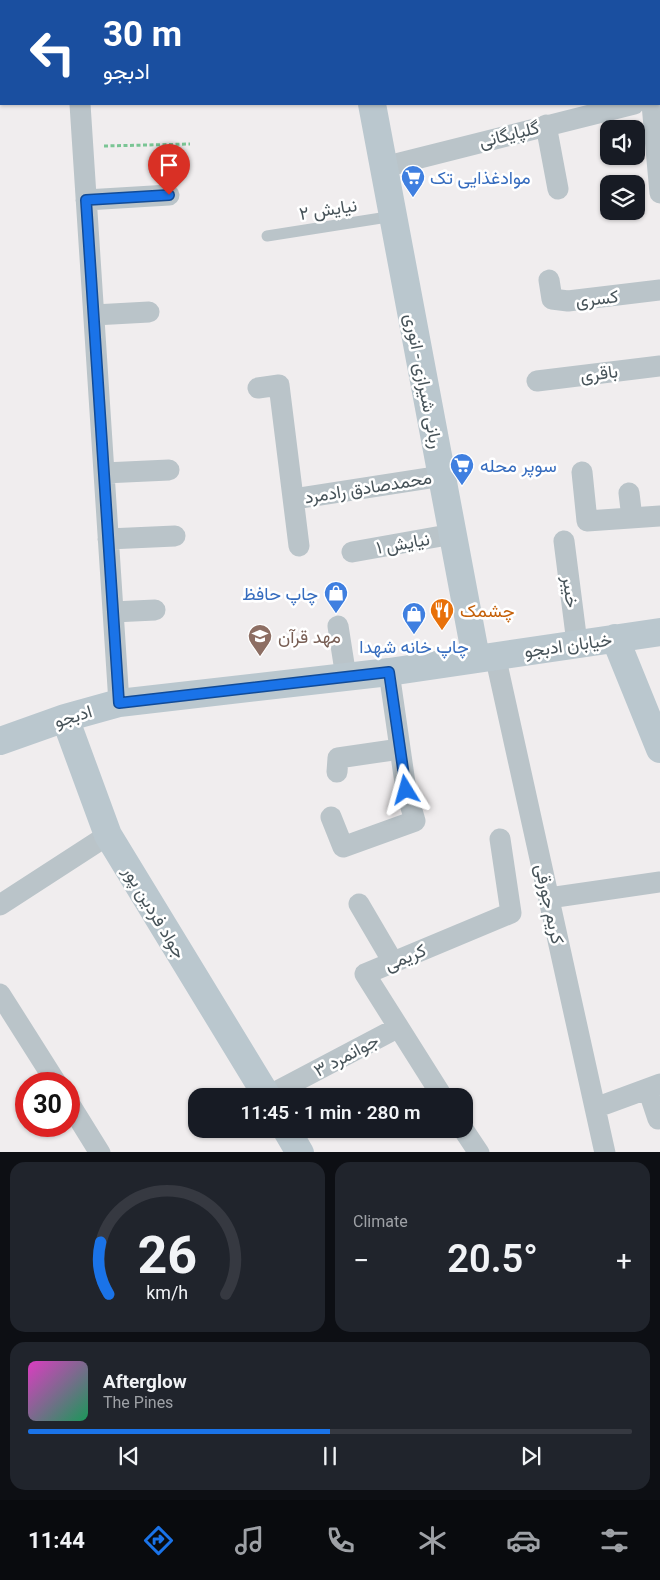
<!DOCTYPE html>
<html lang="en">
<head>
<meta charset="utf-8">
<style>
	body { margin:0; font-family:Roboto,Vazirmatn,sans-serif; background:#20242c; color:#f1f3f6; height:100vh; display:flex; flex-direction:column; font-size:19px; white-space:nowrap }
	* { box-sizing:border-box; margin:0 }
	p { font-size:16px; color:#9ea1a6 }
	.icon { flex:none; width:28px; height:28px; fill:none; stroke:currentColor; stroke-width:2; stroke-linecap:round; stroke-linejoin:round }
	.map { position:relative; height:1152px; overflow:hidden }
	.drawer { display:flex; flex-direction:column; gap:10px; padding:10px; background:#0d0f14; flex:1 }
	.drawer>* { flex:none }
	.hud { position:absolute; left:0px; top:0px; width:660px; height:105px; box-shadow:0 1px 4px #0004; background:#1a4fa0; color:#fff; overflow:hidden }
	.tools { position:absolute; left:600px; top:120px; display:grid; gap:10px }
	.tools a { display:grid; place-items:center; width:45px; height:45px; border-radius:10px; background:#171b24; box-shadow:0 1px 4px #0004; font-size:25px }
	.speed { position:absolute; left:15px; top:1072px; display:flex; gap:10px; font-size:25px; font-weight:700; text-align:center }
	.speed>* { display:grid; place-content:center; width:65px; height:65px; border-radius:50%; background:#171b24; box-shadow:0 1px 4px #0004; line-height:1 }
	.speed .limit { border:8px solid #d22; background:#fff; color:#111 }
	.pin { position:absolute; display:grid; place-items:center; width:42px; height:42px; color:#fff; margin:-51px -21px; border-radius:50% 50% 50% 0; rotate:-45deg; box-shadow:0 0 5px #0007 }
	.pin .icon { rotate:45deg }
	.me { position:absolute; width:55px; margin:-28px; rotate:352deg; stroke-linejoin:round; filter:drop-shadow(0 0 4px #0008) }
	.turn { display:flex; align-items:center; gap:18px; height:105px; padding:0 20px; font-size:22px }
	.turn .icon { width:65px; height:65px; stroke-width:2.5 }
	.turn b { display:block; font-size:35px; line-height:42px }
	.big { font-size:38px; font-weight:600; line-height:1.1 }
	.drawer .card { flex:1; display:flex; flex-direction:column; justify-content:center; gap:8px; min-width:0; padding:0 18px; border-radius:15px; background:#20242c }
	.drawer .dial { align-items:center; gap:0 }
	.dial svg { height:130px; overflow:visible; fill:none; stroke:#363941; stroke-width:7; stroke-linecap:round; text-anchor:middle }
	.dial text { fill:#f1f3f6; stroke:none }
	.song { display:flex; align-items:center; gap:15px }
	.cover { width:60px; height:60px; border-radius:8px; background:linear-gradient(135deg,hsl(310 70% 55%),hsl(150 70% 35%)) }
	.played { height:5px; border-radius:2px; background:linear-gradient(90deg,#1a73e8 50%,#363941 50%) }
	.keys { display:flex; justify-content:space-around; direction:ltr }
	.heat { display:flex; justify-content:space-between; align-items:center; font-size:28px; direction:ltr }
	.drawer .tiles { flex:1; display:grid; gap:10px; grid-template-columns:1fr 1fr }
	.card:last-child { grid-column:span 2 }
	.trip { position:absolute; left:188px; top:1088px; width:285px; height:50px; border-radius:15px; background:#171b24; box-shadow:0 1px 4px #0004; font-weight:600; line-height:50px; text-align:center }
	.menu { display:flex; height:80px; justify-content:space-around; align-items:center; background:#090b0e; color:#9ea1a6 }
	.menu .icon { width:35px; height:35px }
	.menu .active { color:#1a73e8 }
	.menu b { font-size:22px; color:#f1f3f6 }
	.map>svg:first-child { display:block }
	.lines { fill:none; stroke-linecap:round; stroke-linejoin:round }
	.path { stroke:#7ac594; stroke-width:3; stroke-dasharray:4 2.5; stroke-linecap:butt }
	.lane { stroke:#bac4c9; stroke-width:11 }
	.street { stroke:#bac4c9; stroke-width:21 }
	.secondary { stroke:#bac7ce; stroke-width:28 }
	.route-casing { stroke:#114b97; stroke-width:12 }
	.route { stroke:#1a73e8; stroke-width:9 }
	.labels { text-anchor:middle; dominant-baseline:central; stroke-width:5; stroke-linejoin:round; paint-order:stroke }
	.street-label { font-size:18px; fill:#475359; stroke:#fff }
	.shop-label { font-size:18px; fill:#366cbe; stroke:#fff; text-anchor:start }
	.food-label { font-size:18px; fill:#c56008; stroke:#fff; text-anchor:start }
	.education-label { font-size:18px; fill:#785e54; stroke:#fff; text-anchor:start }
</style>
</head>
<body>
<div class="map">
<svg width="660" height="1153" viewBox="0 0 660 1153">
	<rect width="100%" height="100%" fill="#f0edee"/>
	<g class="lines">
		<path class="path" d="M104,146L190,144"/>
		<path class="lane" d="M267,236L394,216"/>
		<path class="street" d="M74,0V1
			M644,0V1
			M0,34L1,33
			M659,81H660
			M80,104L119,703
			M652,104L660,193
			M546,125L558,189
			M384,167L634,104
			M86,200L169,195
			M549,280L552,299L568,301L660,290
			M94,315L149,312
			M537,381L660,366
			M258,388L279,385L299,546
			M582,472L587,521L660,516
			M104,473L169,470
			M629,493L632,518
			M294,499L442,476
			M108,539L175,536
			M564,541L577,643
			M352,552L453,534
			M113,612L155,610
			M338,626L346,677
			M495,655L605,1153
			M337,772L338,758L400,749
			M331,817L343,847L415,821L406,790L389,672
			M549,898L660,882
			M359,904L393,962
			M0,905L108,835
			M0,994L57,1084
			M648,1089L658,1119
			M268,1096L397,1028
			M442,1096L365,974L511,913L500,839
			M69,1103L100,1153
			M595,1108L660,1084
			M463,1129L479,1153"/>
		<path class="secondary" d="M353,0V1
			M372,104L476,658
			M615,638L660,749
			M65,718L108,835L267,1096
			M0,741L65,718L119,703L389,672L660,632
			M286,1129L300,1153"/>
	</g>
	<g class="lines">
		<g class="route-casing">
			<path id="route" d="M169,195L86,200L119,703L389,672L406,790"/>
		</g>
		<use href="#route" class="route"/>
	</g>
	<defs>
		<g id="supermarket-pin" transform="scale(1.25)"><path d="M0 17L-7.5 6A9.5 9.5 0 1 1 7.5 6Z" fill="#3f7fe0" stroke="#fff"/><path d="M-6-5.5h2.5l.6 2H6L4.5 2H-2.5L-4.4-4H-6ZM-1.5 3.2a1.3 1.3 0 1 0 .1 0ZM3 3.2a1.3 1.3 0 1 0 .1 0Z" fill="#fff"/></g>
		<g id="shop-pin" transform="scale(1.25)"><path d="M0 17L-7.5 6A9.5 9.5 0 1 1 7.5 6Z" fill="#3f7fe0" stroke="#fff"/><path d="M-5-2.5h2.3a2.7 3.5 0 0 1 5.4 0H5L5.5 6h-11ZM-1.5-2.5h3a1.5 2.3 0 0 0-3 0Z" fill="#fff"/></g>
		<g id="restaurant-pin" transform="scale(1.25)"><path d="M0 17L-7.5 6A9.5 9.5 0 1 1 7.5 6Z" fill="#e8710a" stroke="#fff"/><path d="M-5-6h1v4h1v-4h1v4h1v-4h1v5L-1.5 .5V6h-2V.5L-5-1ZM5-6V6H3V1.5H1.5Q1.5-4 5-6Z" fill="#fff"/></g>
		<g id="school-pin" transform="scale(1.25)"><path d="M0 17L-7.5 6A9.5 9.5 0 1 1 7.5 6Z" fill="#8d6e63" stroke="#fff"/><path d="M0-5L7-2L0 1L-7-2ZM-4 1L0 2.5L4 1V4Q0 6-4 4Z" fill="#fff"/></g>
	</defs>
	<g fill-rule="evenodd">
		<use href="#supermarket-pin" x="413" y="177"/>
		<use href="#supermarket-pin" x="462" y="465"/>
		<use href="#shop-pin" x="336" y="593"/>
		<use href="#restaurant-pin" x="442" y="610"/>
		<use href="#shop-pin" x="414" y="614"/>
		<use href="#school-pin" x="260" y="636"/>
	</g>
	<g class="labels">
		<g class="street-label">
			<text transform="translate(509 134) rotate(-14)">گلپایگانی</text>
			<text transform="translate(328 209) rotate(-9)">نیایش ۲</text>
			<text transform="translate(597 298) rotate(-6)">کسری</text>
			<text transform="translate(599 373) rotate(-7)">باقری</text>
			<text transform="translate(424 381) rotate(79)">ربانی شیرازی - انوری</text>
			<text transform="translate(368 487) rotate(-9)">محمدصادق رادمرد</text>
			<text transform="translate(403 543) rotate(-10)">نیایش ۱</text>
			<text transform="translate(571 592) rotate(83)">خیبر</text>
			<text transform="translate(568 645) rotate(-8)">خیابان ادبجو</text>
			<text transform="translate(73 716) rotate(-17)">ادبجو</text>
			<text transform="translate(550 904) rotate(78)">کریم جورقی</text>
			<text transform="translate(155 912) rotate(59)">جواد فردین پور</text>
			<text transform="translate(405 957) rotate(-23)">کریمی</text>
			<text transform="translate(346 1055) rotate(-28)">جوانمرد ۳</text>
		</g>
		<g class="shop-label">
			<text x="430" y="177">موادغذایی تک</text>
			<text x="480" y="465">سوپر محله</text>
			<text x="318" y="593" text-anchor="end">چاپ حافظ</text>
			<text x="414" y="646" text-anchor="middle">چاپ خانه شهدا</text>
		</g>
		<g class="food-label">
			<text x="460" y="610">چشمک</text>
		</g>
		<g class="education-label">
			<text x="278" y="636">مهد قرآن</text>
		</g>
	</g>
</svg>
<div class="tools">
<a><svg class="icon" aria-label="sound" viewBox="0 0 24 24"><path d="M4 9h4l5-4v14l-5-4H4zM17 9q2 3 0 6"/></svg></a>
<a><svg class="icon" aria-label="layers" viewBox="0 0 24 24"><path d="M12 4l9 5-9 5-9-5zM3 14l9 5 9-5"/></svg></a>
</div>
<div class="speed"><div class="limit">30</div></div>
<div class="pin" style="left:169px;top:195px;background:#d93025"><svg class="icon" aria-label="arrive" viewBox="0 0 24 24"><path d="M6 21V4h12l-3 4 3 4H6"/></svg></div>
<svg class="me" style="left:406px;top:790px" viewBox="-20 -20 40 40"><path d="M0-17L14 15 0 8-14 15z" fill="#1a73e8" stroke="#fff" stroke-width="4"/></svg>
<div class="trip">11:45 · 1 min · 280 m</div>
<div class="hud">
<div class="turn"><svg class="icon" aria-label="left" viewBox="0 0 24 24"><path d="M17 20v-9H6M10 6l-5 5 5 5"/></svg><div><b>30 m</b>ادبجو</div></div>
</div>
</div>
<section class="drawer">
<div class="tiles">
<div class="card dial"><svg viewBox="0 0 100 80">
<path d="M14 69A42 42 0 1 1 86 69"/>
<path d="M14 69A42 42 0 0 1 9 37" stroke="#1a73e8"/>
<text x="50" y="56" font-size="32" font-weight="700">26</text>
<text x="50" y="72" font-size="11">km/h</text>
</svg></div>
<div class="card"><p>Climate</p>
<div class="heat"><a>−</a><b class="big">20.5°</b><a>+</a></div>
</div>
<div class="card">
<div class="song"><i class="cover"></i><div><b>Afterglow</b><p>The Pines</p></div></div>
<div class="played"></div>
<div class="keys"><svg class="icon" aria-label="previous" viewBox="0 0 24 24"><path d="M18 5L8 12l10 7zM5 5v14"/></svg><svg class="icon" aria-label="pause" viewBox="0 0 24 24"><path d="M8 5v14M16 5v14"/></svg><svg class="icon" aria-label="next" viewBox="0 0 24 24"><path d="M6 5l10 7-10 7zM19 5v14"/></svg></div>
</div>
</div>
</section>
<nav class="menu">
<b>11:44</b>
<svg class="icon active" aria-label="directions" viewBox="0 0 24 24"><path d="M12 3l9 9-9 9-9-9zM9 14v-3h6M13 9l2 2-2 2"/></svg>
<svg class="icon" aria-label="music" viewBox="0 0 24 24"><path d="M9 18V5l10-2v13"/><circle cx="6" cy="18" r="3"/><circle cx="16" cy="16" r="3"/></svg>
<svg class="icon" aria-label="phone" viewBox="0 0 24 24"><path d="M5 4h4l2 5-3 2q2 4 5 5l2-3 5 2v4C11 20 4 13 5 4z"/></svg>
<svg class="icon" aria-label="climate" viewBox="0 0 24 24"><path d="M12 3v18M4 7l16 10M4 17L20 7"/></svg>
<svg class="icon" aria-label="car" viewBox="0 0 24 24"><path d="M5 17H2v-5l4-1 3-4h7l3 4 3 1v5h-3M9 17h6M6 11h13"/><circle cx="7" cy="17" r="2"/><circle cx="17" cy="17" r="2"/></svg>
<svg class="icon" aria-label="filters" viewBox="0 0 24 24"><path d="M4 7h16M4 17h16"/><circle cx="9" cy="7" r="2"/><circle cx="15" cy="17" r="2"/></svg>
</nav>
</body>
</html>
